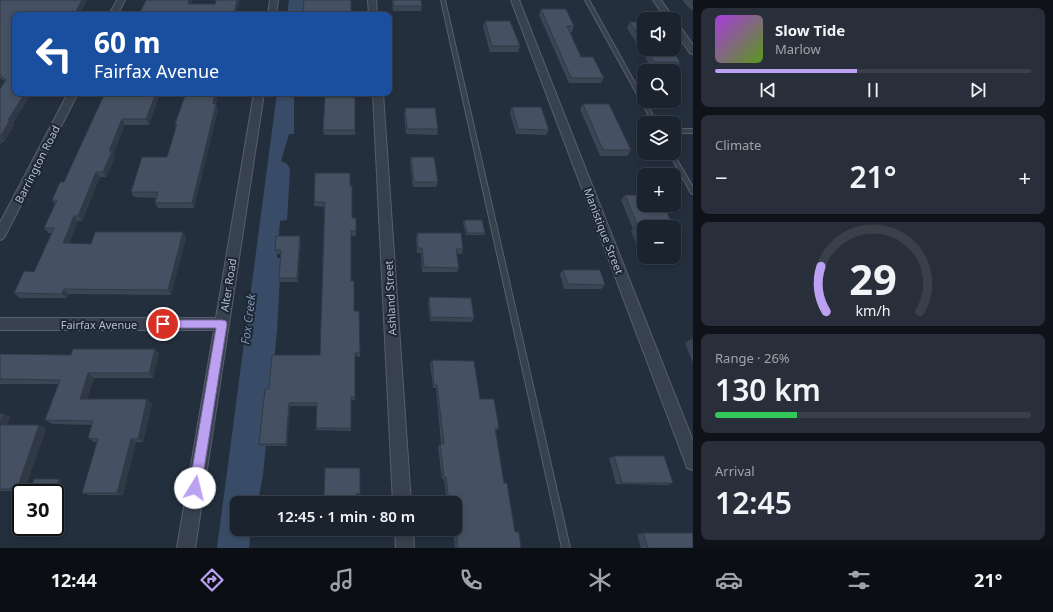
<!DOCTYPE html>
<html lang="en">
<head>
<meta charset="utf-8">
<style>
	body { margin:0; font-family:"Noto Sans",sans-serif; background:#282f3a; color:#f1f3f6; height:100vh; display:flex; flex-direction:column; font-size:15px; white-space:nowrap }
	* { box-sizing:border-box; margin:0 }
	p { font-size:13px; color:#a0a4aa }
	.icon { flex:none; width:22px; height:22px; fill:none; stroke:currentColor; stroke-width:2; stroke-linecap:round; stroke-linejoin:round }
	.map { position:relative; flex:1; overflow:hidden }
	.panel { display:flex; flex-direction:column; gap:8px; padding:8px; background:#0f1319; width:360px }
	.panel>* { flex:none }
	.top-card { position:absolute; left:12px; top:12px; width:380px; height:84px; border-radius:8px; box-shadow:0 2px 6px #0003,0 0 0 1px #39404a; background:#1a4fa0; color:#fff; overflow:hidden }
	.buttons { position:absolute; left:637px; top:12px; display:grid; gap:8px }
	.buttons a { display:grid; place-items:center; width:44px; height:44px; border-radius:8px; background:#1b232e; box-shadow:0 2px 6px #0003,0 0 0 1px #39404a; font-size:20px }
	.speed { position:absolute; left:12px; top:484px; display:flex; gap:8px; font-size:20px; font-weight:700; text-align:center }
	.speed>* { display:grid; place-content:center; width:52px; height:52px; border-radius:50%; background:#1b232e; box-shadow:0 2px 6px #0003,0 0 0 1px #39404a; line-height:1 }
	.speed .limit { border:2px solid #111; border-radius:6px; background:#fff; color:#111 }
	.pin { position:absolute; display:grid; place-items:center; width:34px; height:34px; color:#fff; margin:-17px; border:2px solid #fff; border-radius:50%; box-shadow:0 1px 4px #0007 }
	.me { position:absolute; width:44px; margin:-22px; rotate:9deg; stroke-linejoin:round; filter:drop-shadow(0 0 3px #0008) }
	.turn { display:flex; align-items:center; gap:14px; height:84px; padding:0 16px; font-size:18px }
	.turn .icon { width:52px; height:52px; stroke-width:2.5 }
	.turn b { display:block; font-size:28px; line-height:34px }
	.big { font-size:30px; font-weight:600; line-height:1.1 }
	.panel .card { flex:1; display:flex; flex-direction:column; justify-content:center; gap:6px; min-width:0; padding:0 14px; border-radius:8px; background:#282f3a }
	.panel .dial { align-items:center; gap:0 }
	.dial svg { height:104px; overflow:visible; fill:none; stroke:#39404a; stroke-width:7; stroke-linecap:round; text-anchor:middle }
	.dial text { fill:#f1f3f6; stroke:none }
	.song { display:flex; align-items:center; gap:12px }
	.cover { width:48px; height:48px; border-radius:6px; background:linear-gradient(135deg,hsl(280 70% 55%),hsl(90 70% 35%)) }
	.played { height:4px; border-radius:2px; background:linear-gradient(90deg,#bca0f2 45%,#39404a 45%) }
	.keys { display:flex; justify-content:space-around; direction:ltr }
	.heat { display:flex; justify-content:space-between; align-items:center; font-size:22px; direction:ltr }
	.charge { height:6px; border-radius:3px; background:linear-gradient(90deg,#34c759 26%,#39404a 0) }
	.trip { position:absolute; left:230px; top:496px; width:232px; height:40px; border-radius:8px; background:#1b232e; box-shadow:0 2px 6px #0003,0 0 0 1px #39404a; font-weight:600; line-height:40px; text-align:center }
	.tab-bar { display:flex; height:64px; justify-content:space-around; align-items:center; background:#0b0e12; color:#a0a4aa }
	.tab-bar .icon { width:28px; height:28px }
	.tab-bar .active { color:#bca0f2 }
	.tab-bar b { font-size:18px; color:#f1f3f6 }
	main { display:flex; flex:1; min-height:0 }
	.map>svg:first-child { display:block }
	.water { fill:#394c67 }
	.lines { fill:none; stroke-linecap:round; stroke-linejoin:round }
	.service-casing { stroke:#565f6c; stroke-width:2 }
	.minor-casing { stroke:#565f6c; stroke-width:2 }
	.service { fill:#38414e; fill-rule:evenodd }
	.minor { fill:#38414e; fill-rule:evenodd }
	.wall { fill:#3b4654 }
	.shaded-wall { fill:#303945 }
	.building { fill:#455162; stroke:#303945 }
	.route { fill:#bca0f2; stroke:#7a689d }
	.labels { text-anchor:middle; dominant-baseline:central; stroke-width:4; stroke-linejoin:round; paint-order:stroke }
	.street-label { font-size:11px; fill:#b4bcc9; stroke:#1d2633 }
	.water-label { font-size:12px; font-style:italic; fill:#7c92b1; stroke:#1d2633 }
</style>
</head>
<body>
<main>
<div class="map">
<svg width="693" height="548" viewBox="0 0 693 548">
	<rect width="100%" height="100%" fill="#242f3e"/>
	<path class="water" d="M289,0H306L305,15H287Z
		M277,93H294V134H289L281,161L287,164L290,169L287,220L280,221L277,258H281L277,331L263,475L259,496L253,497L252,503H237V529H251L249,548H217Z"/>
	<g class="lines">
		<g class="service-casing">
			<path id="service" d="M441,0H445L570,548H562Z
				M585,0H589L644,99V101H645L657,123H653Z
				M674,129H693V133H674Z
				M669,153H673L693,187V194L691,193Z"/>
		</g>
		<g class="minor-casing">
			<path id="minor" d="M117,0H125L117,15H109Z
				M270,0H278L276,15H268Z
				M368,0H376L377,15H369Z
				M511,0H519L693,441V470L687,468L685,462Z
				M653,0H661L674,19H666Z
				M674,21L677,22L693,45V54L690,53L674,30Z
				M68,93H78L4,238L0,240V223Z
				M254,93H264L195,548H177L214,330H0V318H216Z
				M373,93H383L411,503H393Z
				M395,529H413L414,548H396Z"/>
		</g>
		<use href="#service" class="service"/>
		<use href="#minor" class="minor"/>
	</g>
	<path class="wall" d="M0,0H87L79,15H15L13,124L14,125L4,142H2L0,146V89L5,81L0,78Z
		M392,0H421L422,6L421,11H393Z
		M682,0H693V10L690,9Z
		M541,9L574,26L572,32H570L581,57L604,78L601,83H569L539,15Z
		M485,21L520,46L518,52H490L483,27Z
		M630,22H644V49H672L680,62L677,68L651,67L627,28Z
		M105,93H160L149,125H125L113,154L115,157L106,177H100L82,221H78L69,243L91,244L183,232L186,238L171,295L69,294L67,298H20L14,293L34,272L52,233H49L44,228L55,204L52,200L64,182Z
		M186,93H218L216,104L218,109L194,208H158L155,203L156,198L134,197L131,192L167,157L176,128L175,124Z
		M355,97V135H324L323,130Z
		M583,104L631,150L627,156H600L580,109Z
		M512,107L549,130L546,135L516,134L510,113Z
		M405,108L438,129L437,135L406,134L404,114Z
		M411,157L438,182L436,187H413L410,162Z
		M350,186L352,218H356V236H351V281L354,311L360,353V357L355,356V400H351V431L316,430V428L317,406H290L287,446H260L259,444L269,389L320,355L324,207L314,206V202Z
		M625,195L644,227V248H638L631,231L633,229L621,200Z
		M464,220L485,233L484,235H466L463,223Z
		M674,228L681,243L676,248H674Z
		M417,233L463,249L462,254H457L459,268L457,272H422L421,253H417L416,238Z
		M301,240L298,282H280L279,278L281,254H276L275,250Z
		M563,270L605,285L601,289H564L560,274Z
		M429,297L474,318L472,322L430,321L428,302Z
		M691,339H693V363L685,343Z
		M155,349L159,354L153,378H94L87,399H147L152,404L143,442H136L123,495H89L82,493L97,442H94L88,438L92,425L53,424L45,420L58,384H0V354L71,355Z
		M432,360L480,399L499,428L496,431L504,483L515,532L521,548H455L453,529H455V503H447L444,479H442L438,447L440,444H441L436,388H433L430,364Z
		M0,414L10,417L7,425L46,429L24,491H0Z
		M614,456L673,483L667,485L616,484L609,458Z
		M643,533L693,548H641L637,534Z"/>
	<path class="shaded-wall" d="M82,0H87L79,15H74Z
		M189,0H193L189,9L188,4Z
		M237,0H240L236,15H234Z
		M25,93H32L13,124L14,125L4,142L0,137L8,120Z
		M156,93H160L149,125L146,119Z
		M215,93H218L214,109L213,104Z
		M216,104L218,109L194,208L192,203Z
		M122,119L125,125L113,154L115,157L106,177L103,172L109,151Z
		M0,139L2,142L0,146Z
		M96,172L100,177L82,221L78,216Z
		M74,216L78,221L67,248L63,243Z
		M183,232L186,238L171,295L168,290Z
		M300,236L301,240L298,282L297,278Z
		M64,289L69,294L67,298L62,294Z
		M155,349L159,354L153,378L149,373Z
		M88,373L94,378L86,403L80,399Z
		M147,399L152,404L143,442L138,439Z
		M289,403L290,406L287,446L286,444Z
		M3,414L10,417L6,428L0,425V422Z
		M39,425L46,429L24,491L17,489Z
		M131,439L136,442L123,495L117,493Z
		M59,479L62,480L55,503V493Z"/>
	<path class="building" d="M0,0H82L74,15H15V93H25L8,120H10L0,137V89L6,80L0,75Z
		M146,0H189L188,4H215L216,0H237L234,15H139Z
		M304,0H351V15H297L298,13H303Z
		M393,0H421L422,6H394Z
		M689,0H693V4Z
		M541,9H566L574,26H567L581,57H593L604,78H571Z
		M485,21H510L520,46H492Z
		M630,22H644V45Z
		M646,49H672L680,62H654Z
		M105,93H156L146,119H122L109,151H112L103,172H96L78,216H74L63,243L91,244L95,232H183L168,290L64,289L62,294L14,293L24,271L34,272L54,228H44L57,200H52L60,182H64Z
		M186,93H215L213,104H216L192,203H155L158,192H131L142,157H167L177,124H175Z
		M325,97H355V130H323Z
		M583,104H609L631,150H603Z
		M512,107H541L549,130L518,129Z
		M405,108H435L438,129H407Z
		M411,157H434L438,182H414Z
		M315,173H350V186H352V218H356V231H351V281H354V311H359L360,353H355V397H351V428H316L317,403H289L286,444H259L265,389H269L272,355H320L325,202H314Z
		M625,195H644V205H664L673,227H644V243H642L635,226H638Z
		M464,220H482L485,233H467Z
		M674,228L681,243H674Z
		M417,233H461L463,249H456L459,268L424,267L422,248H418Z
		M276,236H300L297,278H279L281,250H275Z
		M563,270H600L605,285L568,284Z
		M429,297L471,298L474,318L431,317Z
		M691,339H693V345Z
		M73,349H155L149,373H88L80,399H147L138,439H131L117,493H82L98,439L88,438L93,421L45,420L60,380L0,379V354L71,355Z
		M432,360L474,361L480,399H494L499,428H495L504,483H507L515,532H519L521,548H458L455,523V503H449L446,477H444L440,444H444L437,385H434Z
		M0,414H3L0,422Z
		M0,425H39L17,489H0Z
		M614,456H664L673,483H622Z
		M325,468H360V494H356V503H321V497H324Z
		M34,479H59L55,493H29Z
		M643,533H692L693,536V548H648Z"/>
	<path class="route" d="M163,320H222L226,321L227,324L201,488L200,492L195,494L191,492L189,488L216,328H163L159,327L158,324L159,321Z"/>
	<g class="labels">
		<g class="street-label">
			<text transform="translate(37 164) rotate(-63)">Barrington Road</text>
			<text transform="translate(604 231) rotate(69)">Manistique Street</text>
			<text transform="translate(228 285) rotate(-81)">Alter Road</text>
			<text transform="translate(390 298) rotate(-93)">Ashland Street</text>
			<text x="99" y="324">Fairfax Avenue</text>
		</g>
		<g class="water-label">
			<text transform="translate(248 319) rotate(-83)">Fox Creek</text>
		</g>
	</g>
</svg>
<div class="buttons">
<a><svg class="icon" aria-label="sound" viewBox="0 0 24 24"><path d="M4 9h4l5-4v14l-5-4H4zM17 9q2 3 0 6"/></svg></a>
<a><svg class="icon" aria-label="search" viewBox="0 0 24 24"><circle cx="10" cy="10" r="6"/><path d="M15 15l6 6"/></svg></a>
<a><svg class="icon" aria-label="layers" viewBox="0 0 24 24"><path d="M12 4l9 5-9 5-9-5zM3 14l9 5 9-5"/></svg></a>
<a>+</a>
<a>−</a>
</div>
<div class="speed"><div class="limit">30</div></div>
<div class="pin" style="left:163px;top:324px;background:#d93025"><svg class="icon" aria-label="arrive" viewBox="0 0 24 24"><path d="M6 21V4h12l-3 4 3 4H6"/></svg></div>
<svg class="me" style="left:195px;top:488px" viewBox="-20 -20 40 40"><circle r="19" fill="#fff"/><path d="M0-13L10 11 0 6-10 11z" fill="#bca0f2"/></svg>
<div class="trip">12:45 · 1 min · 80 m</div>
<div class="top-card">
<div class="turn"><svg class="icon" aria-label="left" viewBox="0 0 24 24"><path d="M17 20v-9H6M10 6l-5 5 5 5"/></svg><div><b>60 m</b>Fairfax Avenue</div></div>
</div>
</div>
<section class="panel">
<div class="card">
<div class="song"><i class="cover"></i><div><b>Slow Tide</b><p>Marlow</p></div></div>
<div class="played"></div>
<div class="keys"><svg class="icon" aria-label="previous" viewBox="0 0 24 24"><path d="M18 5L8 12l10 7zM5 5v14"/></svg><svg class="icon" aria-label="pause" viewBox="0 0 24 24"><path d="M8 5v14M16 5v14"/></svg><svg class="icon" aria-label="next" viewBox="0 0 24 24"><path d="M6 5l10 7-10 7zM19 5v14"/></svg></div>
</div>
<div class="card"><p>Climate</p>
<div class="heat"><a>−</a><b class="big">21°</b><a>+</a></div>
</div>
<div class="card dial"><svg viewBox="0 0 100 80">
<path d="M14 69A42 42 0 1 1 86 69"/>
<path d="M14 69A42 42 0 0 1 10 34" stroke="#bca0f2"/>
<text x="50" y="56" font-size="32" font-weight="700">29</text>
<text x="50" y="72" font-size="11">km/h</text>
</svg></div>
<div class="card"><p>Range · 26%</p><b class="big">130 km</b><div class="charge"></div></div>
<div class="card"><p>Arrival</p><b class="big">12:45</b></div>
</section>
</main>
<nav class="tab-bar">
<b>12:44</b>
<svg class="icon active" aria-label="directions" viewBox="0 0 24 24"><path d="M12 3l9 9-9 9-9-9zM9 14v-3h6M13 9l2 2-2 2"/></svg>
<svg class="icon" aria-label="music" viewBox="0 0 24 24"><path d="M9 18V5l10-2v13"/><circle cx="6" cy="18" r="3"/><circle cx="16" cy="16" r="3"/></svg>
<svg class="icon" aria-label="phone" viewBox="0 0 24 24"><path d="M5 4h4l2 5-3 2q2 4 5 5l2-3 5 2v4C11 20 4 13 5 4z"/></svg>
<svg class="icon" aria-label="climate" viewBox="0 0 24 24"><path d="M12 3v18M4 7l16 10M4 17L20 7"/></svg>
<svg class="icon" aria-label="car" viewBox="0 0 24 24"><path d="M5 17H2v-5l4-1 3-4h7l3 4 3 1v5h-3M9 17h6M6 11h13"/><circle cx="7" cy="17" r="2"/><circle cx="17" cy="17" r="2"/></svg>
<svg class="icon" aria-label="filters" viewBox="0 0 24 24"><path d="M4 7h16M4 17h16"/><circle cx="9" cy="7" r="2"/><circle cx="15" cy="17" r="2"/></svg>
<b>21°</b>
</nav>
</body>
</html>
